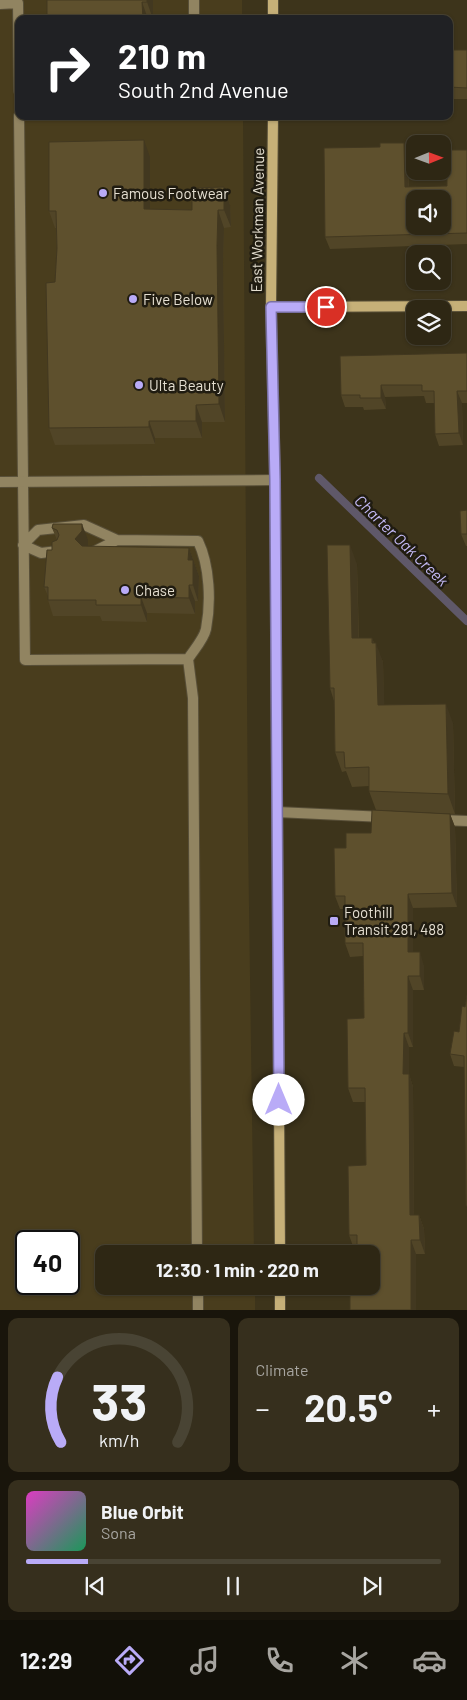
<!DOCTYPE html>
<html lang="en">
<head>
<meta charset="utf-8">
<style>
	body { margin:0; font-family:Barlow,sans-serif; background:#362f1d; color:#f1f3f6; height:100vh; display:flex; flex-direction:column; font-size:19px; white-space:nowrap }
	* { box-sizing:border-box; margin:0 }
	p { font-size:16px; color:#a7a5a0 }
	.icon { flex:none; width:28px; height:28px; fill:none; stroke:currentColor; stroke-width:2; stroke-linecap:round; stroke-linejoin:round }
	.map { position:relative; height:1310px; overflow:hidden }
	.drawer { display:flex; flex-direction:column; gap:8px; padding:8px; background:#19150b; flex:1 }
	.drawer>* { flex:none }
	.hud { position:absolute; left:15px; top:15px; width:438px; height:105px; border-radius:10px; box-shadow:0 1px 4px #0004,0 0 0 1px #494434; background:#202124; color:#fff; overflow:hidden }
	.needle { width:32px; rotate:89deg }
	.controls { position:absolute; left:406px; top:135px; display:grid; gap:10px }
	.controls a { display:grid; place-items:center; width:45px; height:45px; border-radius:10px; background:#2e2714; box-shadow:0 1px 4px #0004,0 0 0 1px #494434; font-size:25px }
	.speed { position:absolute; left:15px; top:1230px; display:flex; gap:10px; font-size:25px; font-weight:700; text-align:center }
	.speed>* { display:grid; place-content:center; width:65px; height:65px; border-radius:50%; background:#2e2714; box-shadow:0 1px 4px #0004,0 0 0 1px #494434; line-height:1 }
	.speed .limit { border:2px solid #111; border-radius:8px; background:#fff; color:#111 }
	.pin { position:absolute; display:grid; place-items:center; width:42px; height:42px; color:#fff; margin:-21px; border:2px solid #fff; border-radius:50%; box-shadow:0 1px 5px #0007 }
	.me { position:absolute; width:55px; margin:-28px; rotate:0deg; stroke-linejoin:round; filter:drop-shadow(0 0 4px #0008) }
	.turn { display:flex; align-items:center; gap:18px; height:105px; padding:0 20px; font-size:22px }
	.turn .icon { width:65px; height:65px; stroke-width:2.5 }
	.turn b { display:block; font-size:35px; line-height:42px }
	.big { font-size:38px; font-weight:700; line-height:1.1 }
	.drawer .widget { flex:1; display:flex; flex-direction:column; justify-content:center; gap:8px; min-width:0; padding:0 18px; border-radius:10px; background:#362f1d }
	.drawer .dial { align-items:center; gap:0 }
	.dial svg { height:130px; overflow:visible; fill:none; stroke:#494434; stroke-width:7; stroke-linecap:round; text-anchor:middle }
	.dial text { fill:#f1f3f6; stroke:none }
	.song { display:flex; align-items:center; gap:15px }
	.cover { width:60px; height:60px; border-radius:8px; background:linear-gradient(135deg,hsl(310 70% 55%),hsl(150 70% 35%)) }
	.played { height:5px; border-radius:2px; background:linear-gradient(90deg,#b9abf7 15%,#494434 15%) }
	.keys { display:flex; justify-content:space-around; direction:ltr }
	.heat { display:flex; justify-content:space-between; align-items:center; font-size:28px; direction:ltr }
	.drawer .tiles { flex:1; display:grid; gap:8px; grid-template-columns:1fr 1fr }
	.widget:last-child { grid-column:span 2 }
	.trip { position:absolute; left:95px; top:1245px; width:285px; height:50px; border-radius:10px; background:#2e2714; box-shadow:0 1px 4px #0004,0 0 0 1px #494434; font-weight:700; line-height:50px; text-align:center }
	.tabs { display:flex; height:80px; justify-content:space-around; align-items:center; background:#121008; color:#a7a5a0 }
	.tabs .icon { width:35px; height:35px }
	.tabs .active { color:#b9abf7 }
	.tabs b { font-size:22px; color:#f1f3f6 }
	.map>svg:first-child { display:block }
	.built { fill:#493d1d; fill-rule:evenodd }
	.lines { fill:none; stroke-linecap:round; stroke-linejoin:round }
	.stream { stroke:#5f5869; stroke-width:8 }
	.lane-casing { stroke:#584f38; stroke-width:12 }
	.street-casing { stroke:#584f38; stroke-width:12 }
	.secondary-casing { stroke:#584f38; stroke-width:12 }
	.lane { stroke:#918461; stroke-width:10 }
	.street { stroke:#918461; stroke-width:10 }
	.secondary { stroke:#c6b078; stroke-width:10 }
	.wall { fill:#514527 }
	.shaded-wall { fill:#423820 }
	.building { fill:#5e502d; stroke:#423820; fill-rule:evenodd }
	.route-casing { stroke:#786fa1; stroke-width:12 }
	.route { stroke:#b9abf7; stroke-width:9 }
	.poi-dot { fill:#b9abf7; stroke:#201c11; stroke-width:2 }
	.labels { text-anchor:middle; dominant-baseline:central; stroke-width:5; stroke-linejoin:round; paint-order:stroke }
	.poi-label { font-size:15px; fill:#e5dfd1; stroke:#201c11; text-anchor:start }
	.street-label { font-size:15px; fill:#e5dfd1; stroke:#201c11 }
	.water-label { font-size:16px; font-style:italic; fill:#c5bbf7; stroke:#201c11 }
</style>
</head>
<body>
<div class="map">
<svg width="467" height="1310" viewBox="0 0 467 1310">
	<rect width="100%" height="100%" fill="#3d341b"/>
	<path class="built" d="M0,0H242V19H19V116H243L248,837L254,1254H104V1286H255V1310H0ZM26,1241H69V1284H26Z"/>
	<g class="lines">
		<path class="stream" d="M319,478L467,621"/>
		<g class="lane-casing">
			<path id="lane" d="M194,0V19
				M0,4L18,3L19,91
				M19,116L25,660L188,659L193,698L197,1254
				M58,551L41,553L23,545L38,530L84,525L117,540L198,541C210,566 211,603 206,629C204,639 193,651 188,659
				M91,553L117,540
				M277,812L384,817
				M441,820L467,821
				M198,1286V1310"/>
		</g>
		<g class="street-casing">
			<path id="street" d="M0,482L275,480"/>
		</g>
		<g class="secondary-casing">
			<path id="secondary" d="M273,0V19
				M273,116L271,307L275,480L280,1254
				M271,307L467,306
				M280,1286V1310"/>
		</g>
		<use href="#lane" class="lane"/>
		<use href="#street" class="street"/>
		<use href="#secondary" class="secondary"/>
	</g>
	<path class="wall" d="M153,0V19H47Z
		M449,50H467V99H449Z
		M404,143L408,155L409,187L447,186L467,150V244L330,249L325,237L380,147Z
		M150,157V209L192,210L224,187L230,205L231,227L224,228L223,262L225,422H202V438H155V444L55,445L49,428L57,248L56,228H55L49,211Z
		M467,353V403H462L463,445L439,446L435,434V403H426L424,396L385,397L386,409L364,410L363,407H345L341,395Z
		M467,510V546H466L461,534Z
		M52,528L88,540V547L189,548L199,576L198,601H195V614L147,613V622L102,621L100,616H53L48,600V596L44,587L52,550L57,540Z
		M357,564L359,638H372L383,662L384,705L453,723L455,814L376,810L369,791V786L352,787L346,771L342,772L335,752L334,701L330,688Z
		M450,814L455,827L457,907L413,908V952L424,966V990H413V1047H409V1074L413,1087L414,1215H419L424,1229L425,1254H416V1310H350L371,1286L357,1248L354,1249L349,1235L366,1165L365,1102H353L348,1088L364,1018L363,956L350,957L345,943V909H340L335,896L346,848L371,833Z
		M467,995V1208L464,1067L454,1066L450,1054L459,1032L465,1007Z"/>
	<path class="shaded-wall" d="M147,0H153V19L147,2Z
		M142,2L148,19H143Z
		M144,140L150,157V226L144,209Z
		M404,143L408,155L409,198L405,187Z
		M224,187L230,205L231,227L224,210Z
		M218,210L224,228L223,262L225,422L219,404L217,245Z
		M381,385L385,397L386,409L381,398Z
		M457,391L462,403L463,445L459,433Z
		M196,405L202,422V438L196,421Z
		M149,421L155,438V444L149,427Z
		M82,524L88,540V547L81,555L75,539Z
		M350,545L357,564L359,657L352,638Z
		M189,548L199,576L198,601L193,585L188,560Z
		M189,585L195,601V614L189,598Z
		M141,597L147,613V622L141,605Z
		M372,638L377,651L376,643L383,662L385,725L378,705Z
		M446,704L453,723L455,814L448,794Z
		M450,814L455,827L457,907L452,893Z
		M408,894L413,908V966L408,952Z
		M420,952L424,966V990L420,976Z
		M408,976L413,990V1047L408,1033Z
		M404,1033L409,1047V1074L413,1087L414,1229L410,1215L403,1074Z
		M419,1215L424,1229L425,1254L420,1240Z
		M411,1240L416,1254V1310H411Z"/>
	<path class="building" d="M47,0H147V2H142L143,19H47Z
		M449,50H467V88L449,87Z
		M144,140V209L192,210V188L224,187V210H218L217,245L219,404L196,405V421H149V427L49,428L46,283L55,282L57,248L56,211H49V142Z
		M380,143H404L405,187L447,186V150H467V233L325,237L324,148L380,147ZM415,199H442V226H415Z
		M467,353V391H457L459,433L435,434L434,391H422V385H381V398H360V395H341L340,356Z
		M467,510V534H461L460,511Z
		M53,524H82V531L75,539L82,546L189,548L188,560H193V585H189V598L141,597V605H96V600H48V587H44L47,550H52V542L57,540L59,535L57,530L52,528Z
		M327,545H350L352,638H372V643H376L378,705L446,704L448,794L369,791V767L345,768L344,752H335L334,688H330Z
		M372,810L450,814L452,893L408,894V952H420V976H408V1033H404L403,1074H409L410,1215H419L420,1240H411V1310H350V1286H371V1254H357V1235H349L348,1166L366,1165L365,1088H348L347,1019L364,1018L363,943H345V896H335L334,848H346V833H371Z
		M467,995V1206H466L464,1056L450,1054L454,1031L459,1032L462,1006L465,1007Z"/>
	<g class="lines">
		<g class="route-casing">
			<path id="route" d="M279,1100L275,480L271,307H326"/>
		</g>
		<use href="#route" class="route"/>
	</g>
	<g class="poi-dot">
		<circle cx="103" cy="193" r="5"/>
		<circle cx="133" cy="299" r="5"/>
		<circle cx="139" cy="385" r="5"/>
		<circle cx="125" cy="590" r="5"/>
		<rect x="329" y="916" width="10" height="10" rx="2.5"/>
	</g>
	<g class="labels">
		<g class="poi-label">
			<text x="113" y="193">Famous Footwear</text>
			<text x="143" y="299">Five Below</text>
			<text x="149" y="385">Ulta Beauty</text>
			<text x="135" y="590">Chase</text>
			<text x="344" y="912">Foothill<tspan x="344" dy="17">Transit 281, 488</tspan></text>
		</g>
		<g class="street-label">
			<text transform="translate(257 220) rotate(-89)">East Workman Avenue</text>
		</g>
		<g class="water-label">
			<text transform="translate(402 540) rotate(44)">Charter Oak Creek</text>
		</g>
	</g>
</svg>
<div class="controls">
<a><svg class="needle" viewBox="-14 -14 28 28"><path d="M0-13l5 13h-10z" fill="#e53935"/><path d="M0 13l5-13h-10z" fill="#a7a5a0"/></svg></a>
<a><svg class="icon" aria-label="sound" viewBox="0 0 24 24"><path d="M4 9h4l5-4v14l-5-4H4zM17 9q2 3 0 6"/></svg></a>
<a><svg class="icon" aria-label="search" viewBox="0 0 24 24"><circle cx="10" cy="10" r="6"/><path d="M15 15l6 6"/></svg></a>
<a><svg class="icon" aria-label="layers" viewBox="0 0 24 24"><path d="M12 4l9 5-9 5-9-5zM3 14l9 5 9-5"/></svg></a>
</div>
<div class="speed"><div class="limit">40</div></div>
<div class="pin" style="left:326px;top:307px;background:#d93025"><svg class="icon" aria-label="arrive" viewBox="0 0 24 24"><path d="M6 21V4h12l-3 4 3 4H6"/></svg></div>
<svg class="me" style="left:279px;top:1100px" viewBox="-20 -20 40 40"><circle r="19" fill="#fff"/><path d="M0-13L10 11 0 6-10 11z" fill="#b9abf7"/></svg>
<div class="trip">12:30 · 1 min · 220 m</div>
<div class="hud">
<div class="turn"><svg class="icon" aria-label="right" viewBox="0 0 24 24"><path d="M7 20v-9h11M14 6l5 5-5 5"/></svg><div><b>210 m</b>South 2nd Avenue</div></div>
</div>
</div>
<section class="drawer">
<div class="tiles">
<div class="widget dial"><svg viewBox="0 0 100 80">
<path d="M14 69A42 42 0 1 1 86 69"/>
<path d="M14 69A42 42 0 0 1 12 29" stroke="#b9abf7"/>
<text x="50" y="56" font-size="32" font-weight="700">33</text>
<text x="50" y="72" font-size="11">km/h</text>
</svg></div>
<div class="widget"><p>Climate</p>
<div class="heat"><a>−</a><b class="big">20.5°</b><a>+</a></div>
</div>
<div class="widget">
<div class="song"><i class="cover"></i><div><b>Blue Orbit</b><p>Sona</p></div></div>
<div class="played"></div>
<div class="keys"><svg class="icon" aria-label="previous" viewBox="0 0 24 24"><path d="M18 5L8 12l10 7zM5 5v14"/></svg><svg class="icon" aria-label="pause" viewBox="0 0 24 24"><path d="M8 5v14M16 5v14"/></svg><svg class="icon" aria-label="next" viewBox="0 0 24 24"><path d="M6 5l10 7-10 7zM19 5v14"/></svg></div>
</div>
</div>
</section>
<nav class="tabs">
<b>12:29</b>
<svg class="icon active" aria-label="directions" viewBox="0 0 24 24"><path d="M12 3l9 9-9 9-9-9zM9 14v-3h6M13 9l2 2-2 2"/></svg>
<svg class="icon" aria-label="music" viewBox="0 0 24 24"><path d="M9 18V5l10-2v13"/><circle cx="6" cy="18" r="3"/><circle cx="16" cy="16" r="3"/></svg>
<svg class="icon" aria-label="phone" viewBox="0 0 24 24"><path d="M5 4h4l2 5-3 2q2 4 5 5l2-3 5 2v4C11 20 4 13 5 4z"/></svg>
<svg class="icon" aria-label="climate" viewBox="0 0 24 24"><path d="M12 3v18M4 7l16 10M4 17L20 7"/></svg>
<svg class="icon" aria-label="car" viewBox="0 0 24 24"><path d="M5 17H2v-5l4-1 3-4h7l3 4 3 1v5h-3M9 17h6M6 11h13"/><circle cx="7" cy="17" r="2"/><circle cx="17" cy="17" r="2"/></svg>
</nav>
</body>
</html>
